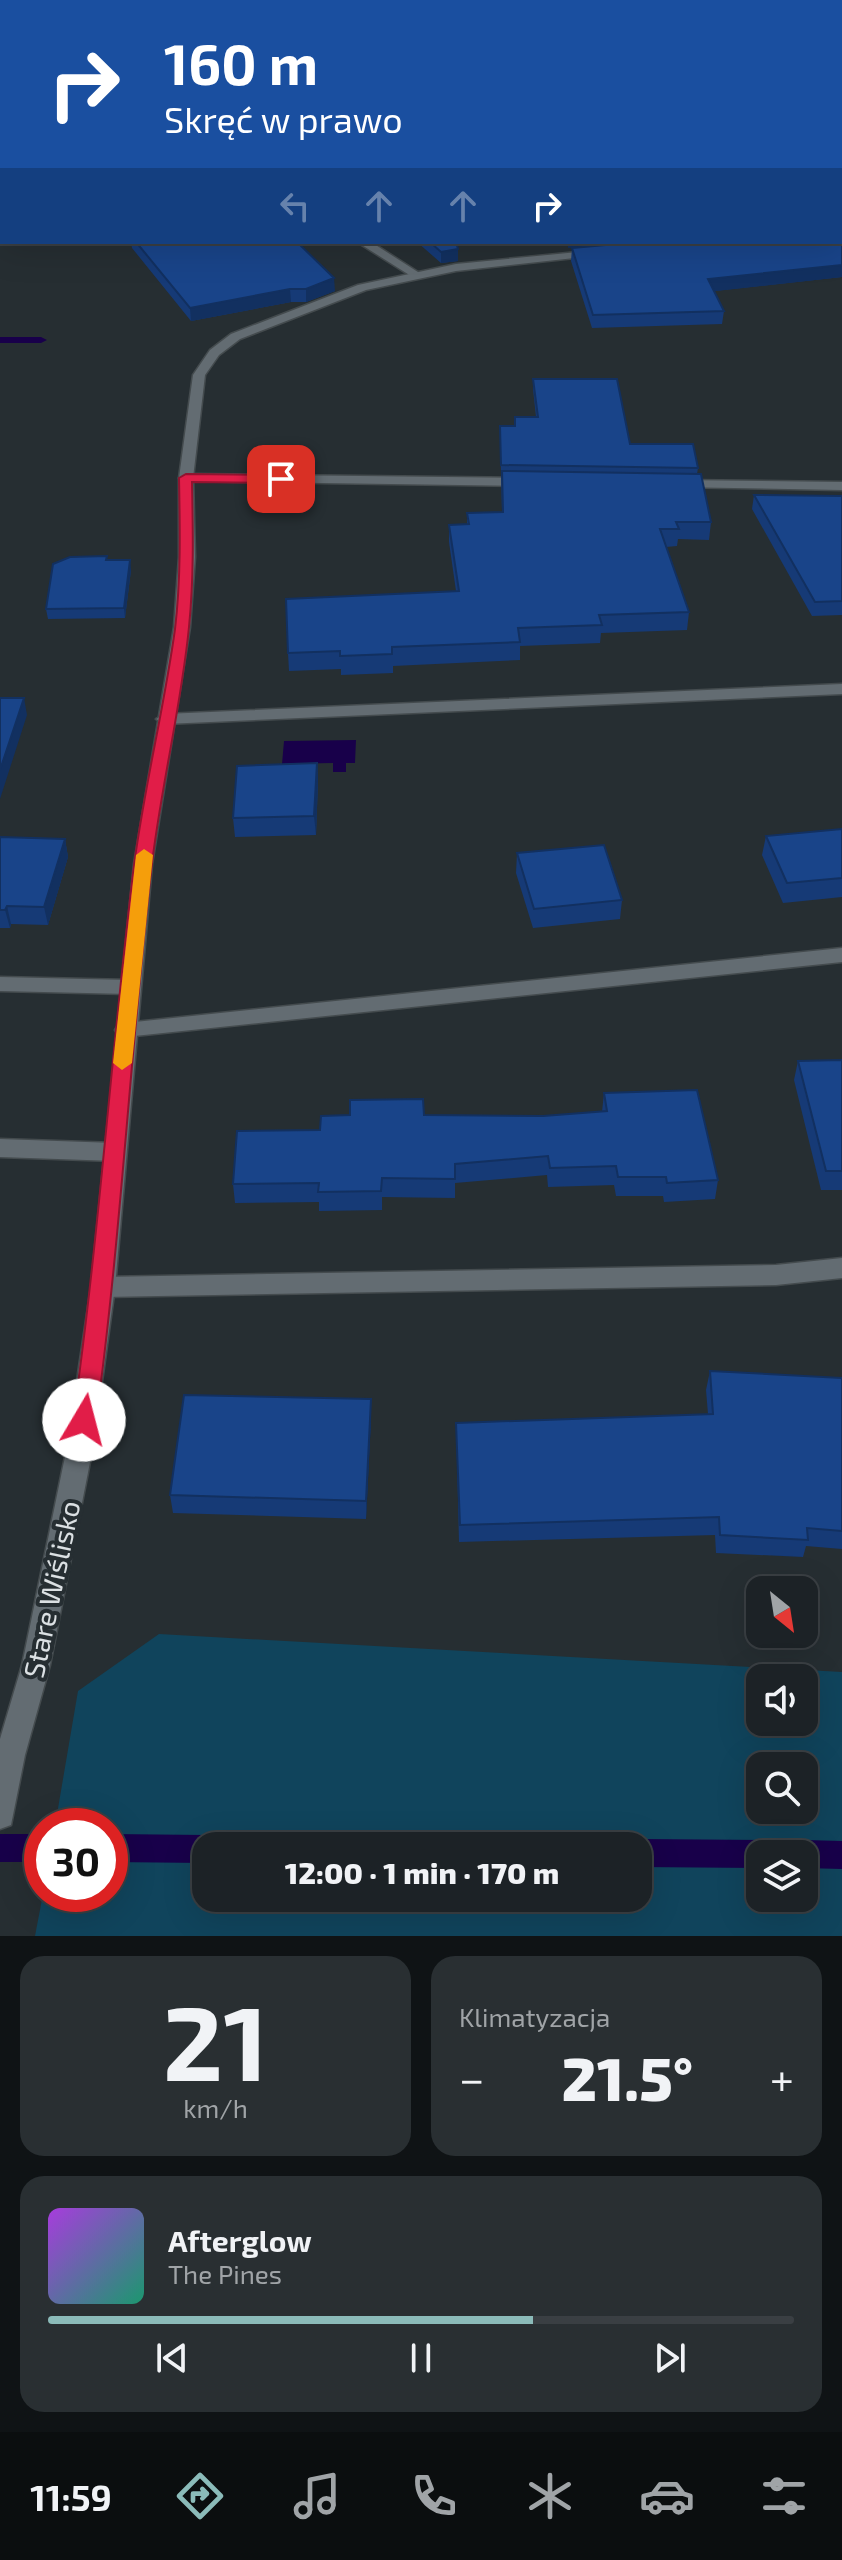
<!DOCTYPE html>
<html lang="pl">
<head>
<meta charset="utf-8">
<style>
	body { margin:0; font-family:"Exo 2",sans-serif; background:#292f32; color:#f1f3f6; height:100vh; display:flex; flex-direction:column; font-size:30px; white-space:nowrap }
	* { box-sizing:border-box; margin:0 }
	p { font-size:26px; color:#a0a4a7 }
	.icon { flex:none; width:44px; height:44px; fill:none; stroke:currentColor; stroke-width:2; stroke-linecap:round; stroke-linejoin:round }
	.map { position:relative; height:1936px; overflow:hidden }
	.side { display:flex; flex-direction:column; gap:20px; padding:20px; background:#0f1315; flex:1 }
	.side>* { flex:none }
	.hud { position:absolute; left:0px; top:0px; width:842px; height:244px; box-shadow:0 8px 32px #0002,0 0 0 2px #3a3f43; background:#1a4fa0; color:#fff; overflow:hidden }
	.needle { width:52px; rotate:150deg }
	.buttons { position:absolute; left:746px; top:1576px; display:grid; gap:16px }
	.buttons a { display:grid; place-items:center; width:72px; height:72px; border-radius:16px; background:#1c2226; box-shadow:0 8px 32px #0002,0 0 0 2px #3a3f43; font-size:40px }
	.speed { position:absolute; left:24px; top:1808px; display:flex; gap:16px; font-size:40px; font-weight:700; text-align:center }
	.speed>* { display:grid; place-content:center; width:104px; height:104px; border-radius:50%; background:#1c2226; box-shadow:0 8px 32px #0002,0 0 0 2px #3a3f43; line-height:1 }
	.speed .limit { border:12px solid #d22; background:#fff; color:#111 }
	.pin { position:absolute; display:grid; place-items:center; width:68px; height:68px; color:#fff; margin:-34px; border-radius:16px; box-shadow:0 4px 12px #0006 }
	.me { position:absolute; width:88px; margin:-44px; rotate:8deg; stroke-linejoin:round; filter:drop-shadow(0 0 6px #0008) }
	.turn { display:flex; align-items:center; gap:28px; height:168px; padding:0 32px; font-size:36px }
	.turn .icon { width:104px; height:104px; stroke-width:2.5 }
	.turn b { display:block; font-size:56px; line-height:68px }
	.lanes { display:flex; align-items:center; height:76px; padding:0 32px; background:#0003; justify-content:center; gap:40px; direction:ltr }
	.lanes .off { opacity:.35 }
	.big { font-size:60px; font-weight:800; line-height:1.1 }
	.side .widget { flex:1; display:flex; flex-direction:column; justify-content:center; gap:12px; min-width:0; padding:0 28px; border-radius:24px; background:#292f32 }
	.side .dial { align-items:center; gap:0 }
	.dial b { font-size:104px; line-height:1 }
	.song { display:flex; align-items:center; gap:24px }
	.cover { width:96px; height:96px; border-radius:12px; background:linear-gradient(135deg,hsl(280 70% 55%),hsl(160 70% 35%)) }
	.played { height:8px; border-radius:4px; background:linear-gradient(90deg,#8bbbb9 65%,#3a3f43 65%) }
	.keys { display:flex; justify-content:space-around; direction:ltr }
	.heat { display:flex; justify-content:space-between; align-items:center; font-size:44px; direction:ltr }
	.side .tiles { flex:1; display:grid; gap:20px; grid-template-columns:1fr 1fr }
	.widget:last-child { grid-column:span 2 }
	.trip { position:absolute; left:192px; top:1832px; width:460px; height:80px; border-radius:24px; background:#1c2226; box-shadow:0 8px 32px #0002,0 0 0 2px #3a3f43; font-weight:800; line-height:80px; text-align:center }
	.tabs { display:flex; height:128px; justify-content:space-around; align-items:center; background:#0b0e0f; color:#a0a4a7 }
	.tabs .icon { width:56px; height:56px }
	.tabs .current { color:#8bbbb9 }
	.tabs b { font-size:36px; color:#f1f3f6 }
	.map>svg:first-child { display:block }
	.green { fill:#10445c; fill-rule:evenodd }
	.water { fill:#18004a }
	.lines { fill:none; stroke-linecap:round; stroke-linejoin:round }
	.stream { fill:#18004a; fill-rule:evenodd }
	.service-casing { stroke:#444b4e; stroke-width:3 }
	.minor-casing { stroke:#444b4e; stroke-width:3 }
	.path { stroke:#868d90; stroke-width:2; stroke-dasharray:2 2; stroke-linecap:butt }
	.service { fill:#636c72; fill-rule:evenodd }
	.minor { fill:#636c72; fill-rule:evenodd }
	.wall { fill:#163a76 }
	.shaded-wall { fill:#123060 }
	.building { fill:#194489; stroke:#123060; stroke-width:2 }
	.route { fill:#e11d48; stroke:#92132f; stroke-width:2 }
	.slow { fill:#f59e0b }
	.labels { text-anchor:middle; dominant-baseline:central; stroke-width:8; stroke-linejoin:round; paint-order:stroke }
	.street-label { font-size:28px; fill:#dbe0e3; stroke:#262e32 }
</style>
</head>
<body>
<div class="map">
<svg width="842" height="1936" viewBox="0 0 842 1936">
	<rect width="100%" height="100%" fill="#262e32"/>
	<path class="green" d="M159,1634L842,1672V1936H35L43,1894H110V1826H55L78,1691ZM760,1678H804V1722H760ZM760,1766H804V1810H760ZM206,1846H638V1898H206ZM760,1854H804V1898H760Z"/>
	<path class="water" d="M356,740L355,763H346V772H333V763L282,764L284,741Z"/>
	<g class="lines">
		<path class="stream" d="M0,337H41L47,340L41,343H0Z
			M0,1834H42V1862H0Z
			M110,1834L206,1835L216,1839L218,1846H206V1863L110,1862Z
			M638,1839L774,1840L784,1844L788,1854H760V1868L638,1867V1846H627Z
			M804,1840L842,1841V1869L804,1868V1854H790L794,1844Z"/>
		<g class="service-casing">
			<path id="service" d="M357,242H371L421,274L411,276Z
				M585,242H598L610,252L600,254Z
				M186,474L526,478L533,482L526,486L181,481L179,478Z
				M678,480L842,482V490L673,487L671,484Z
				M842,684V694L165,724L156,719L165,714Z
				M842,948V962L125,1037L118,1035L115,1030L118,1025L125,1023Z
				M0,977L129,980L136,982L139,987L136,992L129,994L0,991Z
				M0,1139L115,1143L123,1146L126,1152L123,1158L115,1161L0,1157Z
				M842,1258V1278L776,1285L103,1297L95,1294L91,1287L95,1280L103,1277L776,1265Z"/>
		</g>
		<g class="minor-casing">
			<path id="minor" d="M598,250L602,251V255L456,271L366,290L240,339L219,355L205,375L193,478L195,557L190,627L152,864L115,1287L93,1447L50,1665L25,1755L11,1825L0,1829V1739L22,1665L67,1447L91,1287L134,864L174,627L179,557V478L193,375L210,350L231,334L358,285L456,264Z"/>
		</g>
		<path class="path" d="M144,0L147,2"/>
		<use href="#service" class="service"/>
		<use href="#minor" class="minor"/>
	</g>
	<path class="wall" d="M641,0H758L749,2H646Z
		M840,132L842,133V277L714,291L724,311L722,324L592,328L571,261L572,248L840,242Z
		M131,242H297L335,291L306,302H291L191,321L132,248Z
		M417,242H456L458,249V261L441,263Z
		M533,379L630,444L698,468L697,474L711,522L709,540L678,539L677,546L666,547L689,612L687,630L601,633L600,643L520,646V660L393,666V673L341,675V669L289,671L288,653L456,591L449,542V525L467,524V513L502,512L500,435L515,426L536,417L533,389Z
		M754,495L842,496V615L812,616L752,509Z
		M107,556V560L131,570L125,618L48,619L46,609Z
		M317,763L318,782L316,835L235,837L233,818Z
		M842,829V897L783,903L762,855L766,836Z
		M0,837L65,839L68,857L48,925L11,924L10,928H0Z
		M517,853L622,900L620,919L533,928L516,873Z
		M842,1060V1190H821L794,1080L798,1061Z
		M604,1093L718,1180L715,1199L664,1202L663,1196H616L614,1185L548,1187L547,1175L455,1183V1198L382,1197V1210L319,1211V1202L235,1203L233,1184L320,1130L424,1115L543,1116L602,1112Z
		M710,1371L842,1378V1549L806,1546L803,1557L716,1553L715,1535L459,1542L456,1423L708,1414L706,1390Z
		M371,1418L366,1519L173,1513L170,1495Z"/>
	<path class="shaded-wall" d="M686,0H758L749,2H677Z
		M2,124V141L0,145V127Z
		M568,242H586V246L568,248Z
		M606,242H635L606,245Z
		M458,249V261L441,263V252Z
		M842,265V277L707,292L708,279Z
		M334,278L335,291L306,302V289Z
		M290,289L291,302L191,321L190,308Z
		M130,560L131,570L125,618L124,608Z
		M24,698L27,715L0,799V770Z
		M317,763L318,782L316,835L314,816Z
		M65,839L68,857L48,925L44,907Z
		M7,906L11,924L10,928L5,910Z
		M371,1399V1418L366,1519V1501Z"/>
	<path class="building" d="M46,0H60L63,2H45Z
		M0,36H2V124L0,127Z
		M840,132L842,133V207H840Z
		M840,217H842V265L708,279L724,311L593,315L572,248L639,242H840Z
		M136,242H297L334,278L306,289H290L190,308Z
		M430,242H456L458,249L441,252Z
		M533,379H617L630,444H693L698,468L501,465L500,426H515V417H538Z
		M502,471L701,474L711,522H676L679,529H660L689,612L599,615L602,625L518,628L520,642L392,647V654L340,656V651L288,653L286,599L459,591L449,525L469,524L467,513L503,512Z
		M754,495L842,496V601L815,602Z
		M107,556L106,560H130L124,608L46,609L53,564L70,557Z
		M0,698H24L0,770Z
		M317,763L314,816L233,818L237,766Z
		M842,829V878L787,883L766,836Z
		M0,837L65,839L44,907L7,906L5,910H0Z
		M604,845L622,900L534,909L517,853Z
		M842,1060V1171H826L798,1061Z
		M697,1090L718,1180L667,1183L666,1177H618L616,1166L550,1168L548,1156L455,1164V1179L382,1178L381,1191L318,1192L319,1183L233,1184L237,1131L320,1130L321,1116L350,1115V1100L423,1099L424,1115L543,1116L607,1111L604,1093Z
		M710,1371L842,1378V1531L807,1528L808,1540L720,1535L719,1517L460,1525L456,1423L713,1414Z
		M184,1395L371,1399L366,1501L170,1495Z"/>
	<path class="route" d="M186,474L281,475L288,479L281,483L192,482C193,530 194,578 189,627C181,709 160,790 151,872C130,1054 121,1238 96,1420L92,1427L84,1430L76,1427L73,1420C99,1238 111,1055 133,873C143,791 164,710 175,629C181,579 180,528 179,478Z"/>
	<path class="slow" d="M144,849L153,855L132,1063L122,1070L113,1063L136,855Z"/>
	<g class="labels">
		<g class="street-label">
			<text transform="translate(51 1589) rotate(-78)">Stare Wiślisko</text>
		</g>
	</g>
</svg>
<div class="buttons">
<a><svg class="needle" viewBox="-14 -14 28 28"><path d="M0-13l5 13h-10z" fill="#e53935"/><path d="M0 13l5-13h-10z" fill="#a0a4a7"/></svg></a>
<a><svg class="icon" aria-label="sound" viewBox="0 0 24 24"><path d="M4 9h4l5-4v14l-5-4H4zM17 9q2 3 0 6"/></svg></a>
<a><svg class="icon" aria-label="search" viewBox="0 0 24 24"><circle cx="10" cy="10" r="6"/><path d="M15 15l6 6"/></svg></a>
<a><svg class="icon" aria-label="layers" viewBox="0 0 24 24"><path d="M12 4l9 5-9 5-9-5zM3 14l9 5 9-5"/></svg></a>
</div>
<div class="speed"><div class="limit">30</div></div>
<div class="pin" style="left:281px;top:479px;background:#d93025"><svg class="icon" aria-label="arrive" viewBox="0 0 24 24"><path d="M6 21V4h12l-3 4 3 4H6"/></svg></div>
<svg class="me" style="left:84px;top:1420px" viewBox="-20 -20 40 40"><circle r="19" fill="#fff"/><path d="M0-13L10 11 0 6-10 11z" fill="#e11d48"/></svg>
<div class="trip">12:00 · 1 min · 170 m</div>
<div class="hud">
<div class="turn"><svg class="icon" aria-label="right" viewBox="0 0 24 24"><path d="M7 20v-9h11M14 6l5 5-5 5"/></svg><div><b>160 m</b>Skręć w prawo</div></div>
<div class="lanes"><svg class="icon off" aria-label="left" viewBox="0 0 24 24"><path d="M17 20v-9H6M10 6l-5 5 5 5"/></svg><svg class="icon off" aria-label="ahead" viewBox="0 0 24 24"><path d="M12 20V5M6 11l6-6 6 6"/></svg><svg class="icon off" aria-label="ahead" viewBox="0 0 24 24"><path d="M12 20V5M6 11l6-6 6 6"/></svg><svg class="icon" aria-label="right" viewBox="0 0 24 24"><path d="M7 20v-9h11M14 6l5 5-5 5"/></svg></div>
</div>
</div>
<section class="side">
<div class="tiles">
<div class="widget dial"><b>21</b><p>km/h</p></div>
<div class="widget"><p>Klimatyzacja</p>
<div class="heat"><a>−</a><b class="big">21.5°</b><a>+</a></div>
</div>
<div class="widget">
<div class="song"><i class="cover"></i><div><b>Afterglow</b><p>The Pines</p></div></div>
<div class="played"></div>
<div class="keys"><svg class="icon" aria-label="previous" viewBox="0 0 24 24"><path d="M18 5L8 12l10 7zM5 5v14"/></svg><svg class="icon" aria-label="pause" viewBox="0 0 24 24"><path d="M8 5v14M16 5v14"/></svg><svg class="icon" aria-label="next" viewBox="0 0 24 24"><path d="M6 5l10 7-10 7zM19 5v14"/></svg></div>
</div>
</div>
</section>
<nav class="tabs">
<b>11:59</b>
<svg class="icon current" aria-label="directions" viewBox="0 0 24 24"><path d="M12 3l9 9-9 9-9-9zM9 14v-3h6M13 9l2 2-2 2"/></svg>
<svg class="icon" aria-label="music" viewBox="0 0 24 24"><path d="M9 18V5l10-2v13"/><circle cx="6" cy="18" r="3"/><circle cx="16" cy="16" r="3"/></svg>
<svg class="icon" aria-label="phone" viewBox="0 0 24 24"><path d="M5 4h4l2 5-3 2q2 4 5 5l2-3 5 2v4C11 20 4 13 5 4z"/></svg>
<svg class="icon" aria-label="climate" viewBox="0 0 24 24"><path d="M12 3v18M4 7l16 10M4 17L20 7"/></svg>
<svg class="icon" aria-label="car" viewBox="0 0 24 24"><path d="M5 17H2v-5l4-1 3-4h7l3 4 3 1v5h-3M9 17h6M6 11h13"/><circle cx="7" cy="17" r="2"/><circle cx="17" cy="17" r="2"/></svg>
<svg class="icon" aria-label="filters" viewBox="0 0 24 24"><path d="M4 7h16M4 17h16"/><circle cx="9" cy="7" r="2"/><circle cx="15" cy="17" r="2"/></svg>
</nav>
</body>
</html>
